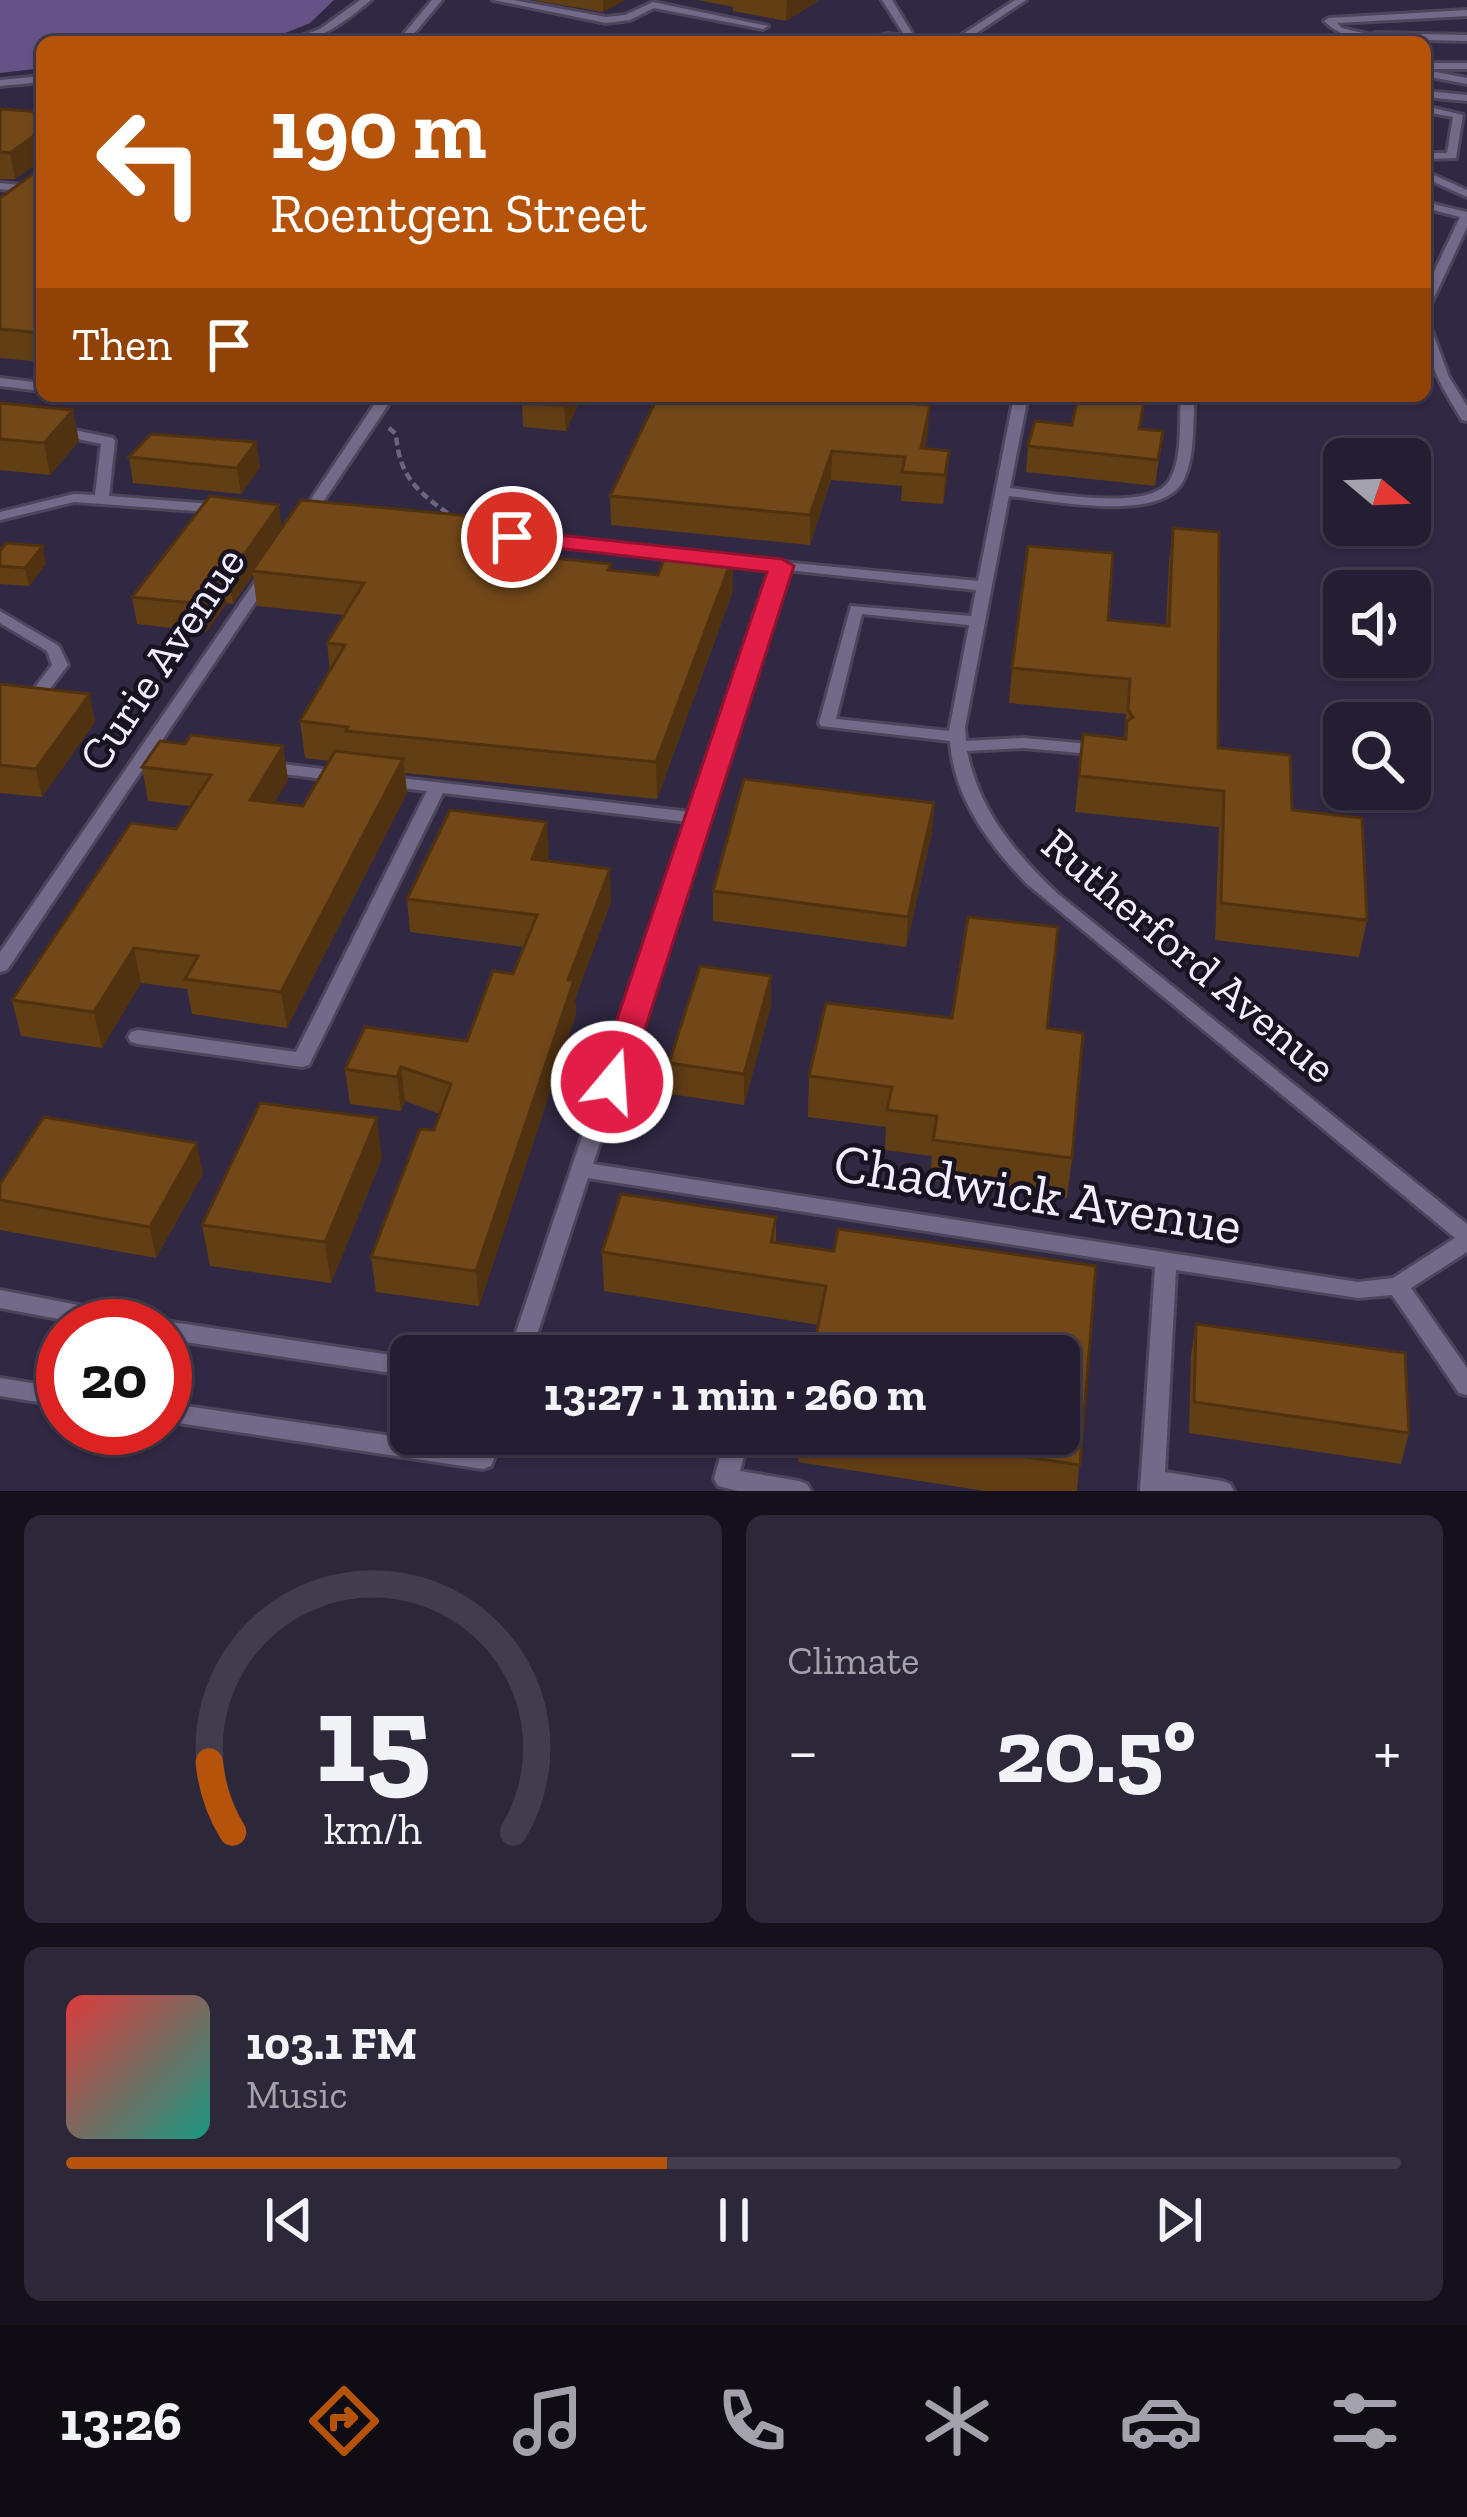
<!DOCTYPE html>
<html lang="en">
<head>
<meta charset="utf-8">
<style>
	body { margin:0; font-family:"Zilla Slab",serif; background:#2d273a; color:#f1f3f6; height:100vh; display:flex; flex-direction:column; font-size:45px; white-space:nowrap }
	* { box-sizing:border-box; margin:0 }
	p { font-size:39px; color:#a3a2ac }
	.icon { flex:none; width:66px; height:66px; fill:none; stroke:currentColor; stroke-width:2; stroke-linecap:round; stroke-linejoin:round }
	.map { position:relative; height:1491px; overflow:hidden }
	.sheet { display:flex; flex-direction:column; gap:24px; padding:24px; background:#14101c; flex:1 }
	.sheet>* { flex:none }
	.guide { position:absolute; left:36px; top:36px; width:1395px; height:366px; border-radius:18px; box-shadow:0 3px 9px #0004,0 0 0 3px #423c4d; background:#b45309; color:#fff; overflow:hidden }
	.needle { width:78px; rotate:109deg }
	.fabs { position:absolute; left:1323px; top:438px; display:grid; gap:24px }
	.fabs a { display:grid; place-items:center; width:108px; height:108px; border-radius:18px; background:#251e32; box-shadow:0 3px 9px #0004,0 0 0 3px #423c4d; font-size:60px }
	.speed { position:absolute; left:36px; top:1299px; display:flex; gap:24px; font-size:60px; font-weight:700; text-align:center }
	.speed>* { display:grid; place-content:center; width:156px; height:156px; border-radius:50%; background:#251e32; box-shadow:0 3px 9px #0004,0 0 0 3px #423c4d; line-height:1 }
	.speed .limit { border:18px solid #d22; background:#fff; color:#111 }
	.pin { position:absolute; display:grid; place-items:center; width:102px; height:102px; color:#fff; margin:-51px; border:6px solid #fff; border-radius:50%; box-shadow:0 3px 12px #0007 }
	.me { position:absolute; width:132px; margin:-66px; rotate:18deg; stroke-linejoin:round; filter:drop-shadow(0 0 9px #0008) }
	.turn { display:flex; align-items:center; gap:42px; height:252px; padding:0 36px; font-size:54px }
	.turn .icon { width:156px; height:156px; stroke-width:2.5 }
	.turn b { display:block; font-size:84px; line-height:102px }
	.then { display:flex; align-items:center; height:114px; padding:0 36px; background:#0003; gap:24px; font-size:45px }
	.big { font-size:90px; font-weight:700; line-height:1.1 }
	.sheet .widget { flex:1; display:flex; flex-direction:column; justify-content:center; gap:18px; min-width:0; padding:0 42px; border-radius:18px; background:#2d273a }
	.sheet .dial { align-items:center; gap:0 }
	.dial svg { height:312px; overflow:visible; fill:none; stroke:#423c4d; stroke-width:7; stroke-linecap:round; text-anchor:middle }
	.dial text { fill:#f1f3f6; stroke:none }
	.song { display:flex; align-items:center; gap:36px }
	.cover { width:144px; height:144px; border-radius:18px; background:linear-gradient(135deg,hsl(0 70% 55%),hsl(170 70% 35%)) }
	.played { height:12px; border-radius:6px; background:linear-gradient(90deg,#b45309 45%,#423c4d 45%) }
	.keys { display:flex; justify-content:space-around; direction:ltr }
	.heat { display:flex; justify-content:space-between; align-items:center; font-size:66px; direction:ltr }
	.sheet .tiles { flex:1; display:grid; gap:24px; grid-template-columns:1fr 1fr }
	.widget:last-child { grid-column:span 2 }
	.trip { position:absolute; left:390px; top:1335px; width:690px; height:120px; border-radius:18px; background:#251e32; box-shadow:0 3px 9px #0004,0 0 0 3px #423c4d; font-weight:700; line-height:120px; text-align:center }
	.menu { display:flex; height:192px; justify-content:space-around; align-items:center; background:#0f0c14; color:#a3a2ac }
	.menu .icon { width:84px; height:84px }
	.menu .active { color:#b45309 }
	.menu b { font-size:54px; color:#f1f3f6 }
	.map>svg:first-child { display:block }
	.forest { fill:#655387 }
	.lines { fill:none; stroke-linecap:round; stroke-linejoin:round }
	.lane-casing { stroke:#4d455c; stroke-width:6 }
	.path { stroke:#6c657d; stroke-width:4.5; stroke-dasharray:8 4.5; stroke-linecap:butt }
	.lane { fill:#736a89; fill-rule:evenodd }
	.wall { fill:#623e15 }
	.shaded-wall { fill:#503211 }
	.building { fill:#724818; stroke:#503211; stroke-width:3 }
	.route { fill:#e11d48; stroke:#92132f; stroke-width:3 }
	.labels { text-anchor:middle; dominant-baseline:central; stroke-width:9; stroke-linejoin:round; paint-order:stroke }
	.street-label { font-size:45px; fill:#f1ecff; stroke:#171320 }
	.near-street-label { font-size:54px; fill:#f1ecff; stroke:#171320 }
</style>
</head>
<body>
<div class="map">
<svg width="1467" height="1491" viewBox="0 0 1467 1491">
	<rect width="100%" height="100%" fill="#312843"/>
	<path class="forest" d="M0,0H334L310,23L263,42H42V68L0,73Z"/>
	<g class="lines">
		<g class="lane-casing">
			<path id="lane" d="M360,0H371C346,21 320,42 286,42L320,29Z
				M432,0H442L407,42H397Z
				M493,0H513L606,17L625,15L653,2L768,26L763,29L654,8L630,20L606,23Z
				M882,0H892L915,38L931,42L888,40L854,42L888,34L905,36Z
				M1015,0H1026L966,40L935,42L960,36Z
				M1467,10V16L1337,23L1342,28L1371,35L1375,33L1467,35V41L1386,39L1391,42C1367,42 1341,38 1324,21L1329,18Z
				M1426,63H1467V69H1426Z
				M1425,70L1467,78V84L1425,76Z
				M42,76V82L0,86V80Z
				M1425,91L1467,95V101L1425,97Z
				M1425,106L1463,115L1456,158L1425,159V153H1447L1453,117L1425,112Z
				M1425,171L1467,190V197L1425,178Z
				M0,183L42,187V193L0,189Z
				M1425,202L1467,212V227L1431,304L1425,308V291L1460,217L1425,208Z
				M1425,324L1431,328L1449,377L1467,406V421L1462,420C1443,389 1425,361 1425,324Z
				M0,378L42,383V391L0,386Z
				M380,396H394L309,523H299L297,520Z
				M1014,396H1028L1010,488C1043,492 1149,513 1169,481C1183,459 1179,422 1181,396H1195C1192,423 1196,456 1183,481C1161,524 1048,500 1009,496L965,727L966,741L1024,738L1101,745L1109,750L1101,755L1024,748L967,751C979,811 1015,853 1058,894L1467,1224V1252L1411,1288L1467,1368V1395L1459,1393L1392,1295L1358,1298L1176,1270L1165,1472L1222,1481L1230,1484L1234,1491H1140L1155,1267L588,1178L530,1356H508L688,822L443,793L309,1065L302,1067L138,1044L131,1042L128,1037L131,1032L138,1030L296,1052L427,791L378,785L376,781L378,777L384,776L691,812L773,568L716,562L711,561L709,558L711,555L978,581ZM787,570L976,590L971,616L851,606L819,723L821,726L950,741C954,799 989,844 1027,884L1455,1238L1393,1278L1358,1282L593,1164ZM862,614L969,625L949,731L836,719Z
				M55,426L113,438L115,441L109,496L224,505L231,509L224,513L74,502L0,520V512L74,494L95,495L101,444L50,433V427Z
				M507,533L684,551L691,555L684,559L502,540L500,537Z
				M266,572L273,576L7,970L0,972V952L261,573Z
				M0,611L59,646L68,665L39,703H27L25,700L52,665L47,651L0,623Z
				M265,762L340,771L348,776L340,781L259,771L257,767L259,763Z
				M0,1290L141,1317L149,1320L152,1326H96L0,1308Z
				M165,1321L411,1358V1376L165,1339V1326H156Z
				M0,1378L63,1388V1406L0,1396Z
				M165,1403L475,1448L480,1434H504L491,1466L483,1469L165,1421Z
				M726,1434H750L740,1471L799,1481L807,1484L811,1491H738L718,1486L714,1479Z"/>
		</g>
		<path class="path" d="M389,428L396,434C399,478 419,493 453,517"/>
		<use href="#lane" class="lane"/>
	</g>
	<path class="wall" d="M532,0H625L603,12Z
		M698,0H819L786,21L733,11V7Z
		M0,109L42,112V362L0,358V198L36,172L35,165L15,179H0Z
		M525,396H582L566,431L523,427L522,402Z
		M658,396H853L852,399L930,405L925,449L949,451L947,479L943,504L901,501L902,486L831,480L810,545L611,525L610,496Z
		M0,403L79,441L50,475L0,470Z
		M1072,425L1163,431L1155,486L1026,472L1028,446Z
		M256,442L260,468L241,494L133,483L129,457Z
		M282,528L526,555L733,591L657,799L405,773L407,793L287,1028L192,1014L187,989L141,983L102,1048L21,1036L12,1000L176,829L191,806L148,801L142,767L185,744L283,746L288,780L274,803L303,806L330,761L305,758L300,721L330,671L327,643L344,615L257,606L253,575L233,604L227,603L206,632L137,624L132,597Z
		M1173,528L1218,748L1292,810L1367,920L1359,957L1215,940L1219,827L1075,812L1083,734L1124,738L1126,714L1009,703L1012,668L1108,620L1166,626L1169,562Z
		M0,551L46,564L29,586L0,584Z
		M0,684L95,722L42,797L0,793Z
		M934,803L932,832L906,947L713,921V891Z
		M549,855L547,861L611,902L575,999L576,1014L479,1306L376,1292L371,1257L434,1130L440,1114L405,1101L401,1111L350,1104L345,1069L467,1041L513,974L524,947L410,932L407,899Z
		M771,1006L744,1105L670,1094L669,1063Z
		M1047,1028L1072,1158L1067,1198L930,1180L932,1156L885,1150L886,1127L808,1117L809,1076Z
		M382,1158L331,1283L210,1266L202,1225Z
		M203,1174L156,1258L0,1230V1184Z
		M621,1194L776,1217V1243L834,1251L838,1229L1096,1266L1077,1491H985L798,1462L799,1434H1059V1356H812L819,1325L604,1291L602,1252Z
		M1196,1324L1409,1433L1401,1464L1189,1433L1191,1355Z"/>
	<path class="shaded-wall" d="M603,0H625L603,12Z
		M787,0H819L786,21Z
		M38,133L42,158L33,155L35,165L15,179L10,153Z
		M569,396H582L566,431L564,406Z
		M930,405L928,434L920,477L921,448Z
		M73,410L79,441L50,475L44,443Z
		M256,442L260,468L241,494L237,468Z
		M832,451L831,480L810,545V515Z
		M949,451L947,479L943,504L945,475Z
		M279,505L282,531L252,571L253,575L233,604L229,576Z
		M524,521L526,555L506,553Z
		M43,546L46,564L29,586L25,568Z
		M733,556V591L657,799L656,762Z
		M222,576L227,603L206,632L202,604Z
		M90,694L95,722L42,797L36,769Z
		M283,746L288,780L255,834L250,800Z
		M403,759L407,793L287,1028L281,992Z
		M934,803L932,832L906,947L908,917Z
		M547,822L549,855L534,892L532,859Z
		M610,869L611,902L575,999L576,1014L479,1306L476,1271L568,980Z
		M134,948L141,983L102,1048L94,1012Z
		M771,976V1006L744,1105V1074Z
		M401,1067L405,1101L401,1111L397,1077Z
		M377,1118L382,1158L331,1283L325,1242Z
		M197,1143L203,1174L156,1258L150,1227Z"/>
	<path class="building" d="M0,109L42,112V158L33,155L42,146L38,133L10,153L0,152Z
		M42,165V333L0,329V198L40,169Z
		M525,396H569L564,406L522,402Z
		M658,396H845L844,399L930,405L921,448L949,451L945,475L902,472L905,457L832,451L810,515L610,496Z
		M1078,396H1145L1139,429L1163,431L1158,460L1028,446L1035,421L1072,425Z
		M0,403L73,410L44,443L0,439Z
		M151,434L256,442L237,468L129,457Z
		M210,496L279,505L229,576H222L202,604L132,597Z
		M301,500L524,521L506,553L611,564L608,570L658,575L668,550L733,556L656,762L346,731L348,727L300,721L345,645L327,643L364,583L252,571Z
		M1173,528L1219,532L1218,748L1290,755L1292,810L1362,818L1367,920L1221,903L1224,791L1079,776L1083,734L1126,739L1127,721L1133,717L1128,710L1130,679L1012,668L1028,546L1113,553L1108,620L1169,626Z
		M6,543L43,546L25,568L0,566V551Z
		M0,684L90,694L36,769L0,765Z
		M191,735L283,746L250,800L303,806L335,751L403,759L281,992L185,979L198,956L134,948L94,1012L12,1000L131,823L176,829L211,775L142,767L160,741L185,744Z
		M744,779L934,803L908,917L713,891Z
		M450,810L547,822L532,859L610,869L568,980H574L476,1271L371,1257L420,1129L434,1130L451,1084L401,1067L397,1077L345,1069L365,1027L467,1041L493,971L513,974L537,915L407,899Z
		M968,917L1058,927L1047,1028L1083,1033L1072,1158L933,1140L937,1116L887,1110L892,1087L809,1076L826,1003L952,1018Z
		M700,966L771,976L744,1074L669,1063Z
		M260,1103L377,1118L325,1242L202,1225Z
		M44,1117L197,1143L150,1227L0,1200V1184Z
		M621,1194L776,1217L771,1242L834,1251L838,1229L1096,1266L1080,1465L875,1434H1059V1356H812L826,1286L602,1252Z
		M1196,1324L1405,1353L1409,1433L1194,1402Z"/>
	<path class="route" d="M512,530L782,559L794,566L628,1082L624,1090H600L596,1082L767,572L503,542V532Z"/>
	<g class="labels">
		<g class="street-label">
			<text transform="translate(162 659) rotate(-56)">Curie Avenue</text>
			<text transform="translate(1189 956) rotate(40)">Rutherford Avenue</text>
		</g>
		<g class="near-street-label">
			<text transform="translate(1038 1194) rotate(9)">Chadwick Avenue</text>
		</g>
	</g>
</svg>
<div class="fabs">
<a><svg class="needle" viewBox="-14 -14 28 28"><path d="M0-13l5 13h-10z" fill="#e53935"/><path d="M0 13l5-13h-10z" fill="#a3a2ac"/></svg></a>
<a><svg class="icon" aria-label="sound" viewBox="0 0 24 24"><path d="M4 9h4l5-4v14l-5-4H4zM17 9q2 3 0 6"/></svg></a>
<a><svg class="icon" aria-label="search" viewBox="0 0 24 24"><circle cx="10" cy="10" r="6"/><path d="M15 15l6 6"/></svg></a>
</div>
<div class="speed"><div class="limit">20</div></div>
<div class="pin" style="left:512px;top:537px;background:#d93025"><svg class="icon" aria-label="arrive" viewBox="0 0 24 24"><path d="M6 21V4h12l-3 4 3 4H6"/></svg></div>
<svg class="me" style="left:612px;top:1082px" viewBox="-20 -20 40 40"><circle r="17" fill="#e11d48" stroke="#fff" stroke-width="3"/><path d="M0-11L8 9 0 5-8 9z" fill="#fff"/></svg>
<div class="trip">13:27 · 1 min · 260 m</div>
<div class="guide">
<div class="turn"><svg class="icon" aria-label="left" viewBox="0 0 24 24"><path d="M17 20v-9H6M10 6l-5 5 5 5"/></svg><div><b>190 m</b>Roentgen Street</div></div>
<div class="then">Then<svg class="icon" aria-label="arrive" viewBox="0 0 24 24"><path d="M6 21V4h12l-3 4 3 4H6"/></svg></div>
</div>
</div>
<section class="sheet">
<div class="tiles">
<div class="widget dial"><svg viewBox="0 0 100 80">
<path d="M14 69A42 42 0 1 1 86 69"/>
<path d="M14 69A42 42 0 0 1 8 51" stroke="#b45309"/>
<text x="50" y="56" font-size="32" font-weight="700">15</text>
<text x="50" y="72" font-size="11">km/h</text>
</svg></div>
<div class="widget"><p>Climate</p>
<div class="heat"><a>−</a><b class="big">20.5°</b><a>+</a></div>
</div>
<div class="widget">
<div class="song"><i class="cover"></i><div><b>103.1 FM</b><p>Music</p></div></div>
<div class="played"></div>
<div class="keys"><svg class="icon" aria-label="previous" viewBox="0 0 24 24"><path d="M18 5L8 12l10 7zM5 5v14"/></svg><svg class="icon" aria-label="pause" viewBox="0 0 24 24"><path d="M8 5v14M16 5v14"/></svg><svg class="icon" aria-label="next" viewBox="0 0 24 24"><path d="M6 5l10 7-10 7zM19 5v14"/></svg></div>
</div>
</div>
</section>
<nav class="menu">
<b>13:26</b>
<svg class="icon active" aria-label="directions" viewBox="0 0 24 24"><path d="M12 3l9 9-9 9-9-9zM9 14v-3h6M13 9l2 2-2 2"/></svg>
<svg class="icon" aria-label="music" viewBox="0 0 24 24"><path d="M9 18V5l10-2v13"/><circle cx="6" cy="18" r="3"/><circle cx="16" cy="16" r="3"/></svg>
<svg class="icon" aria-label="phone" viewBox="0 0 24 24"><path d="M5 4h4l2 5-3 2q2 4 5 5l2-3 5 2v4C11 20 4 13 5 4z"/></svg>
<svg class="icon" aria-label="climate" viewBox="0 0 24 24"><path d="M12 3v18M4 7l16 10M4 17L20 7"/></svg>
<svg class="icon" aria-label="car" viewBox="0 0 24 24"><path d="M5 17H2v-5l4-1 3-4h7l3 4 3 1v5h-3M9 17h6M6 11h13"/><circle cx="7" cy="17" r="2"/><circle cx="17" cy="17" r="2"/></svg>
<svg class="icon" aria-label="filters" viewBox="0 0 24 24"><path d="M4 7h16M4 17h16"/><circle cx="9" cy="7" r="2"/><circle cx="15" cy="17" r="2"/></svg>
</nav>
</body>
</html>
